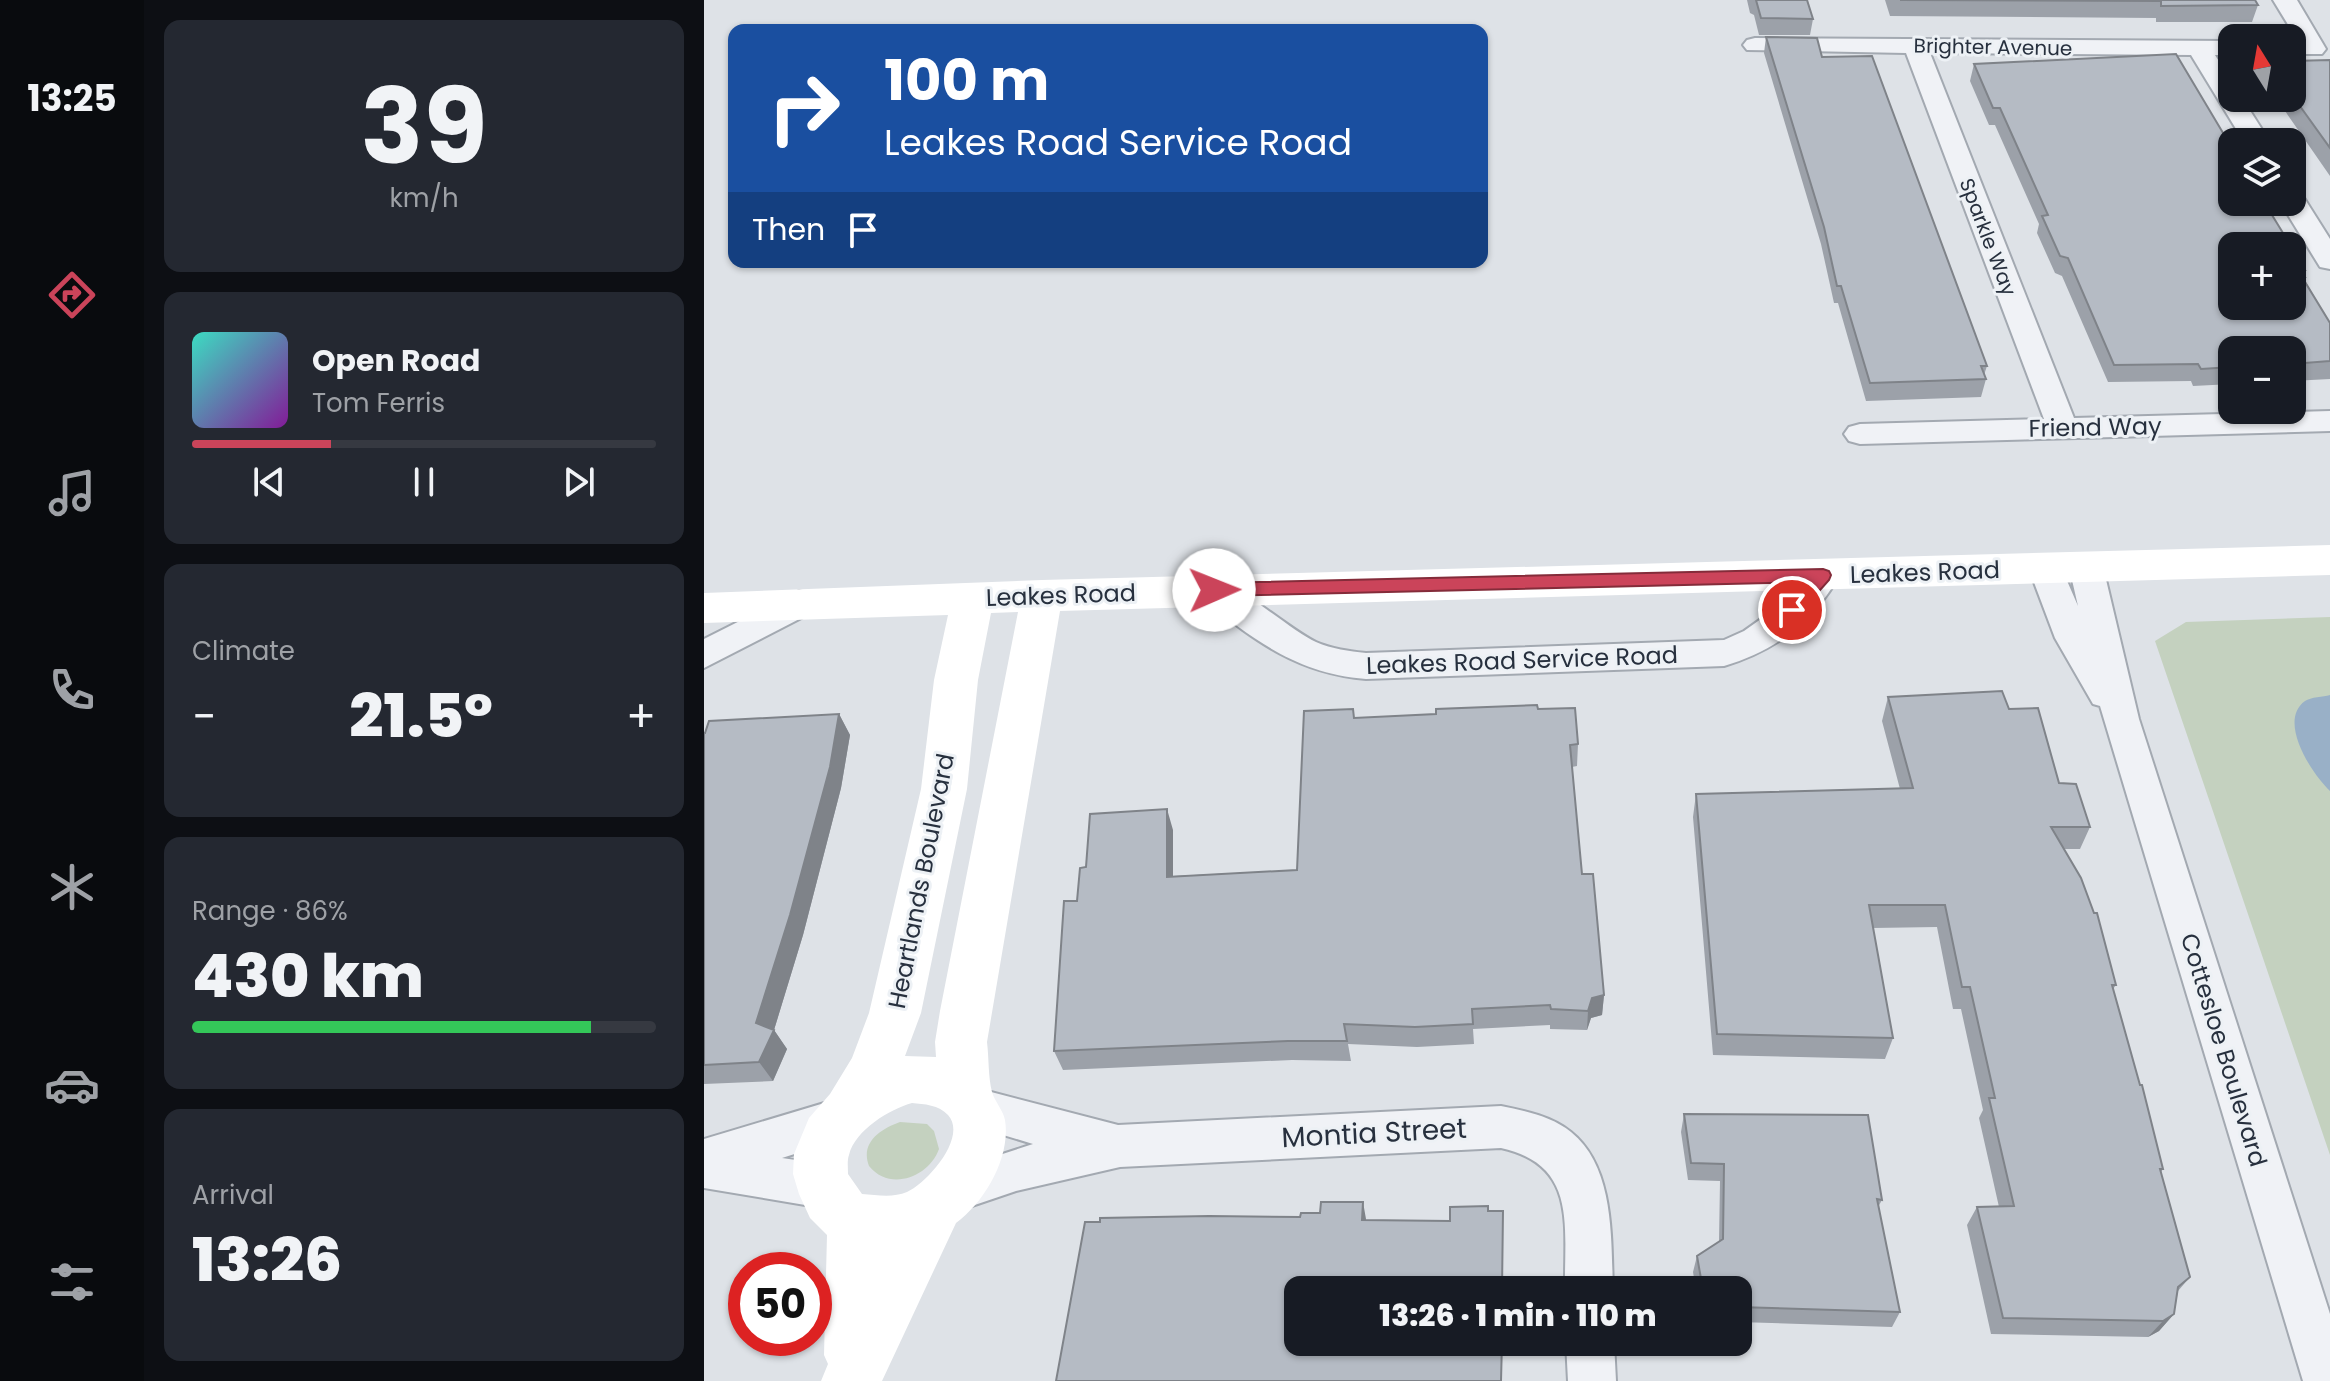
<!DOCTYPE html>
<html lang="en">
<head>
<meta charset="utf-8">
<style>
	body { margin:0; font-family:Poppins,sans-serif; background:#242831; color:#f1f3f6; height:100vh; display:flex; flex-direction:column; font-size:30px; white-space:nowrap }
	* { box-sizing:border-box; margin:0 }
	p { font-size:26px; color:#9ea1a6 }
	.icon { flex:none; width:44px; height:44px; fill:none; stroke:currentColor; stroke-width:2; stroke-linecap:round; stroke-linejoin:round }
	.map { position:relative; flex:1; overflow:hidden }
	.side { display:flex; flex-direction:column; gap:20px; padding:20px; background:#0d0f14; width:560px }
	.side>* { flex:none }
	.banner { position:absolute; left:24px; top:24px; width:760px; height:244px; border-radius:16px; box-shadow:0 2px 6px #0004; background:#1a4fa0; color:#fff; overflow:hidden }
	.needle { width:52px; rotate:349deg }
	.tools { position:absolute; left:1514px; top:24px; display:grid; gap:16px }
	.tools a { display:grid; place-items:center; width:88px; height:88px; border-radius:16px; background:#171b24; box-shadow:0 2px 6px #0004; font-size:40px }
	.speed { position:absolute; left:24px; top:1252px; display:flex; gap:16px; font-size:40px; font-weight:700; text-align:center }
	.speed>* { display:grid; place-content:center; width:104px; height:104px; border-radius:50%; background:#171b24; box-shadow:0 2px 6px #0004; line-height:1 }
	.speed .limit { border:12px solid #d22; background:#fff; color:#111 }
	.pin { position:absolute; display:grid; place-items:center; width:68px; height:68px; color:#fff; margin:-34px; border:4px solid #fff; border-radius:50%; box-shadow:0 2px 8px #0007 }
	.me { position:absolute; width:88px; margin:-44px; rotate:89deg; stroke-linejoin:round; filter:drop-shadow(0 0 6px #0008) }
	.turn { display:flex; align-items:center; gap:28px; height:168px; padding:0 24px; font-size:36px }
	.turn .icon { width:104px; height:104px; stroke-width:2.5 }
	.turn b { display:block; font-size:56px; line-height:68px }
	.then { display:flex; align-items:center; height:76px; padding:0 24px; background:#0003; gap:16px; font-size:30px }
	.big { font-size:60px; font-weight:800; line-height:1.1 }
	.side .widget { flex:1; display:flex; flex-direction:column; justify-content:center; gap:12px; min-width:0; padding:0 28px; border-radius:16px; background:#242831 }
	.side .dial { align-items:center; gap:0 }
	.dial b { font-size:104px; line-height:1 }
	.song { display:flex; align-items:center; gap:24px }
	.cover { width:96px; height:96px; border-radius:12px; background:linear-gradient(135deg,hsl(170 70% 55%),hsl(290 70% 35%)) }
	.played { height:8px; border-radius:4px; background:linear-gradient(90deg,#cb445a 30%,#363941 30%) }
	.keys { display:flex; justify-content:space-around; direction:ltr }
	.heat { display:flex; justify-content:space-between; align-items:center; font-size:44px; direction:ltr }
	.charge { height:12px; border-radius:6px; background:linear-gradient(90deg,#34c759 86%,#363941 0) }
	.trip { position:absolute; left:580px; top:1276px; width:468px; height:80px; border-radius:16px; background:#171b24; box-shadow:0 2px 6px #0004; font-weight:800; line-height:80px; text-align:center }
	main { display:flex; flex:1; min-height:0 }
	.dock { display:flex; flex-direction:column; width:144px; justify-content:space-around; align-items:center; background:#090b0e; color:#9ea1a6 }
	.dock .icon { width:56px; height:56px }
	.dock .on { color:#cb445a }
	.dock b { font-size:36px; color:#f1f3f6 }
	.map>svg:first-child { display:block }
	.green { fill:#c4d1bf }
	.water { fill:#99b0c7 }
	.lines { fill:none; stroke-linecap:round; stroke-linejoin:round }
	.street-casing { stroke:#a3a9b1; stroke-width:4 }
	.street { fill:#f0f2f6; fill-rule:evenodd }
	.secondary { fill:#fff; fill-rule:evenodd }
	.wall { fill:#9ca1a9 }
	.shaded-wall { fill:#7f8389 }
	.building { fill:#b5bbc4; stroke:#7f8389; stroke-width:2 }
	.route { fill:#cb445a; stroke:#842c3a; stroke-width:2 }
	.labels { text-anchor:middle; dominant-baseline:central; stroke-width:6; stroke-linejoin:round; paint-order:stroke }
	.far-street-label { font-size:20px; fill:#27303e; stroke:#edf1f5 }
	.street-label { font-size:24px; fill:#27303e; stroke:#edf1f5 }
	.near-street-label { font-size:28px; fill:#27303e; stroke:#edf1f5 }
</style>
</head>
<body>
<main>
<nav class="dock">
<b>13:25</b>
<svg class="icon on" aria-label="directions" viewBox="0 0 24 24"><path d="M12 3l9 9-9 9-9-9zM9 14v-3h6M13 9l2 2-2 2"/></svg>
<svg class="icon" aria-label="music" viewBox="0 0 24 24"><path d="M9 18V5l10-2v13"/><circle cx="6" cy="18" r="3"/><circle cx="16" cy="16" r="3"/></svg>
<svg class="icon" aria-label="phone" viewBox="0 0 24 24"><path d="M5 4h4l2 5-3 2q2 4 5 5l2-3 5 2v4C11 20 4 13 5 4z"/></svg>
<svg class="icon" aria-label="climate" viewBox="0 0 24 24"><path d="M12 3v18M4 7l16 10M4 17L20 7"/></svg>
<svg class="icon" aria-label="car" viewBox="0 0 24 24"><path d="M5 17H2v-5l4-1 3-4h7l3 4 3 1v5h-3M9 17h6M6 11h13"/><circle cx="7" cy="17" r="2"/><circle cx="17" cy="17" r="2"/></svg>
<svg class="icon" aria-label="filters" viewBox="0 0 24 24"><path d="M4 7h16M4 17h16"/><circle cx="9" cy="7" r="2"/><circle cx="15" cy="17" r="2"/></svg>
</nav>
<section class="side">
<div class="widget dial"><b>39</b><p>km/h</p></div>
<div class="widget">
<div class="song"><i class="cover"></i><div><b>Open Road</b><p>Tom Ferris</p></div></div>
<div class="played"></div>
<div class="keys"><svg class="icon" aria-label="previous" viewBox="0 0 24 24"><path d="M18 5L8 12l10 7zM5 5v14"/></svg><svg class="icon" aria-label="pause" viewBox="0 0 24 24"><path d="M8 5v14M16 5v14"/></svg><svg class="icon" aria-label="next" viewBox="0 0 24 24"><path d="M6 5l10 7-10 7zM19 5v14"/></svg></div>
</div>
<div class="widget"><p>Climate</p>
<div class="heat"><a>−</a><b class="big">21.5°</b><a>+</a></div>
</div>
<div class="widget"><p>Range · 86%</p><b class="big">430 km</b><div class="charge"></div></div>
<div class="widget"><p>Arrival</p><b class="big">13:26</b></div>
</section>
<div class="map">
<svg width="1626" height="1381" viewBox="0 0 1626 1381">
	<rect width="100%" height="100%" fill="#dee2e7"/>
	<path class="green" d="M1626,617V1155L1451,641L1482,622Z
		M196,1122L223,1124L230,1131L235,1149C225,1177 186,1192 165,1166C156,1143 176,1129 196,1122Z"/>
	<path class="water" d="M1626,695V791C1608,774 1573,721 1601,701C1607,697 1619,697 1626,695Z"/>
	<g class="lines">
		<g class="street-casing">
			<path id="street" d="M1569,0H1593L1622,49L1618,54H1602Z
				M1051,38L1528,41V55H1511L1528,82V98H1538L1566,142H1540L1487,55L1226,53L1370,418L1626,411V431L1156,444L1145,441L1140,434L1145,427L1156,424L1340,419L1202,53L1043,50L1039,45L1043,40Z
				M1588,191L1597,193L1626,239V269L1616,267L1576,202H1588Z
				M1382,555L1394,558L1399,567L1435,719L1626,1314V1381H1599L1396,706L1389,704L1351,638L1325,569L1330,560L1342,557L1354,560L1374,606L1365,567L1370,558Z
				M1119,563L1131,566L1136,575C1108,623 1072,650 1020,666L662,679C592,673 552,641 498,599L493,590L498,581C502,580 506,578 510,578C526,578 589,632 612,642C628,649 645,651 662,653L1020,640L1040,631L1064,614L1107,566Z
				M95,591L107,595L112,604L107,613L0,668V639Z
				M268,1087L414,1125L797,1106C821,1111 847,1116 867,1132C911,1167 907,1240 909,1290H861C860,1226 874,1165 797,1148L416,1167L312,1191L253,1211L237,1204L230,1189L237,1174L329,1144L253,1121L246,1107L253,1093Z
				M137,1098L153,1104L159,1119L153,1134L78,1158L119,1164L135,1171L142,1186L135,1201L119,1208L0,1188V1139Z
				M862,1342H910L912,1381H864Z"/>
		</g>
		<use href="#street" class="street"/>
		<path class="secondary" d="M1626,545V575L356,611L283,1042C285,1058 284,1077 288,1092C291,1102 299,1110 301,1120C307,1157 281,1202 252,1223L178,1381H117L124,1364L120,1355L123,1235L106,1218L95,1194L89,1174L90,1154L105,1118L126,1094L148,1058L165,1013L217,789L230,680L244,615L0,623V593L338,580ZM314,612L236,1011L231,1042L232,1057L201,1056L217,1013L263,789L274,680L287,613ZM208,1103C220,1104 235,1105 244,1115C264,1137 223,1183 203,1192C189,1198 173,1195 158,1194L144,1174C144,1168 143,1160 145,1155C151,1130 186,1109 208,1103Z"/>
	</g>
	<path class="wall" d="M1043,0H1103L1109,19L1106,35H1055L1050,15L1046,13Z
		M1181,0H1551L1554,5L1548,22H1452V18L1186,16Z
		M1062,37L1118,57L1283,366L1280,375L1282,379L1277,397L1162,401L1134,303H1130L1117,244L1060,53Z
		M1626,60V176L1572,98H1588V61Z
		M1270,64L1588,248L1601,270L1599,274L1601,277L1600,279L1626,323V379L1588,381V350H1528V384L1489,386L1487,381L1404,382L1358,276L1351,273L1333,233L1335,224L1291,125H1285L1266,81Z
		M1184,697L1305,709L1355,783L1386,827L1376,849H1360L1412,985L1409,989L1459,1169L1457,1172L1486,1277L1474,1291L1470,1314L1455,1331L1444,1337L1287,1334L1263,1225L1273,1207H1295L1275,1118L1279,1110L1257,1009H1249L1233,927L1169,928L1189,1038L1181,1059L1009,1055L989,817L992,794L1196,789L1178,721Z
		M649,709L650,718L834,709L874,744L873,766L868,767L878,874L900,995L898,1015L887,1018L883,1030L846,1029V1025L769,1029L770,1044L713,1047L644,1044L647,1061L588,1060L359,1070L350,1051L373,901L382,867L469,830V876L593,870Z
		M135,714L146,735L137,788L99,935L70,1030L83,1049L69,1081L0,1084V733Z
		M980,1114L1178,1200L1174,1207L1196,1312L1188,1327L1034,1322V1290H992L989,1272L993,1256L1015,1242L1016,1181L984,1180L977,1132Z"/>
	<path class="shaded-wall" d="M135,714L146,735L137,788L99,935L70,1030L83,1049L69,1081L55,1062L52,1023Z
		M463,809L469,830V898L463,877Z
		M900,995L898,1015L887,1018L883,1030L884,1011L888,998Z
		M659,1202L662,1219L661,1237L658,1220Z
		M1470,1314L1455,1331L1444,1337L1459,1321Z"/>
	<path class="building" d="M1052,0H1103L1109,19L1057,18Z
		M1196,0H1551L1554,5L1457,6V1Z
		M1062,37L1113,38L1118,57L1168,56L1283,366H1277L1282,379L1166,383L1137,286H1133L1120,227Z
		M1472,54L1528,148V202H1560L1587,246H1528V306H1588V248L1601,270H1597L1601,277H1598L1626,323V361L1588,364V350H1528V367L1497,369L1494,364L1410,365L1364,258L1356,256L1338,216L1344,215L1296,108H1289L1270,64Z
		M1626,60V148L1588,95V61Z
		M1298,691L1305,709L1334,708L1355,783L1372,784L1386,827H1347L1377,878L1390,913H1393L1412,985H1408L1436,1085H1438L1459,1169H1456L1486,1277L1474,1287L1470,1314L1459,1321L1299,1318L1273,1207L1310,1206L1285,1098H1291L1266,987H1258L1241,905H1165L1189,1038L1013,1034L992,794L1209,788L1184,697Z
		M833,705L834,709L871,708L874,744L866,745L878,874H889L900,995L888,998L884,1011L847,1009L846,1005L768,1009L769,1024L711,1027L640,1024L643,1041H584L350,1051L360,901H373L376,868L382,867L386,814L463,809V877L593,870L600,711L649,709L650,718L732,714V709Z
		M135,714L126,767L86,915L52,1023L70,1030L55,1062L0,1065V733H1L5,721Z
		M980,1114L1164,1115L1178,1200L1173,1199L1196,1312L1034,1307V1290H999L993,1256L1019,1239L1020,1164L987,1163Z
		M617,1202H659L658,1220L746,1221V1207L784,1206V1211H799L798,1290H594V1342H798L797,1381H352L381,1222H396V1218L505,1216L596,1217L597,1213H616Z"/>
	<path class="route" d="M1119,569L1125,571L1127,575L1125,580L1094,615L1088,617L1079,610L1103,582L510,596L501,590L510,583Z"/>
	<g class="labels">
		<g class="far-street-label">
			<text transform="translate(1289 47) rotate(1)">Brighter Avenue</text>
			<text transform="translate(1284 237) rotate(69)">Sparkle Way</text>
		</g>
		<g class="street-label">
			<text transform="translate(1391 427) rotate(-1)">Friend Way</text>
			<text transform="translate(1221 572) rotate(-2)">Leakes Road</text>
			<text transform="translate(357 595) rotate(-2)">Leakes Road</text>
			<text transform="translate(818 660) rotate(-2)">Leakes Road Service Road</text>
			<text transform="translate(217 881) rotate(-79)">Heartlands Boulevard</text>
			<text transform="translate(1520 1050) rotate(73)">Cottesloe Boulevard</text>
		</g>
		<g class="near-street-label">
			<text transform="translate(670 1133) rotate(-3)">Montia Street</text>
		</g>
	</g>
</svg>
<div class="tools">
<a><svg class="needle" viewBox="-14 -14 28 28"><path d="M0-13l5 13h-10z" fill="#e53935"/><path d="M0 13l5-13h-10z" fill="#9ea1a6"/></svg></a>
<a><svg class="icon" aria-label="layers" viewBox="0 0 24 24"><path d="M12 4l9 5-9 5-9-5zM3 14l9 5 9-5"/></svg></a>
<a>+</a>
<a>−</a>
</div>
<div class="speed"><div class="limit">50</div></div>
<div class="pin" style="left:1088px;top:610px;background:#d93025"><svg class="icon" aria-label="arrive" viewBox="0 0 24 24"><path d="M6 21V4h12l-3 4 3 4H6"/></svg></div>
<svg class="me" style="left:510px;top:590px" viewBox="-20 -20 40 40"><circle r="19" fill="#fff"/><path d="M0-13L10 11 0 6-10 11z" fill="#cb445a"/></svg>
<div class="trip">13:26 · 1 min · 110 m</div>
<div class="banner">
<div class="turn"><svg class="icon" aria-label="right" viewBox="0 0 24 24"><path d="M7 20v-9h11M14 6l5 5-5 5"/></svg><div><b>100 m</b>Leakes Road Service Road</div></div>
<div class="then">Then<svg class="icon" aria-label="arrive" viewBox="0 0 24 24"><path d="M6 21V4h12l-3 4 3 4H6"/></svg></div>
</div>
</div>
</main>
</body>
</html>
